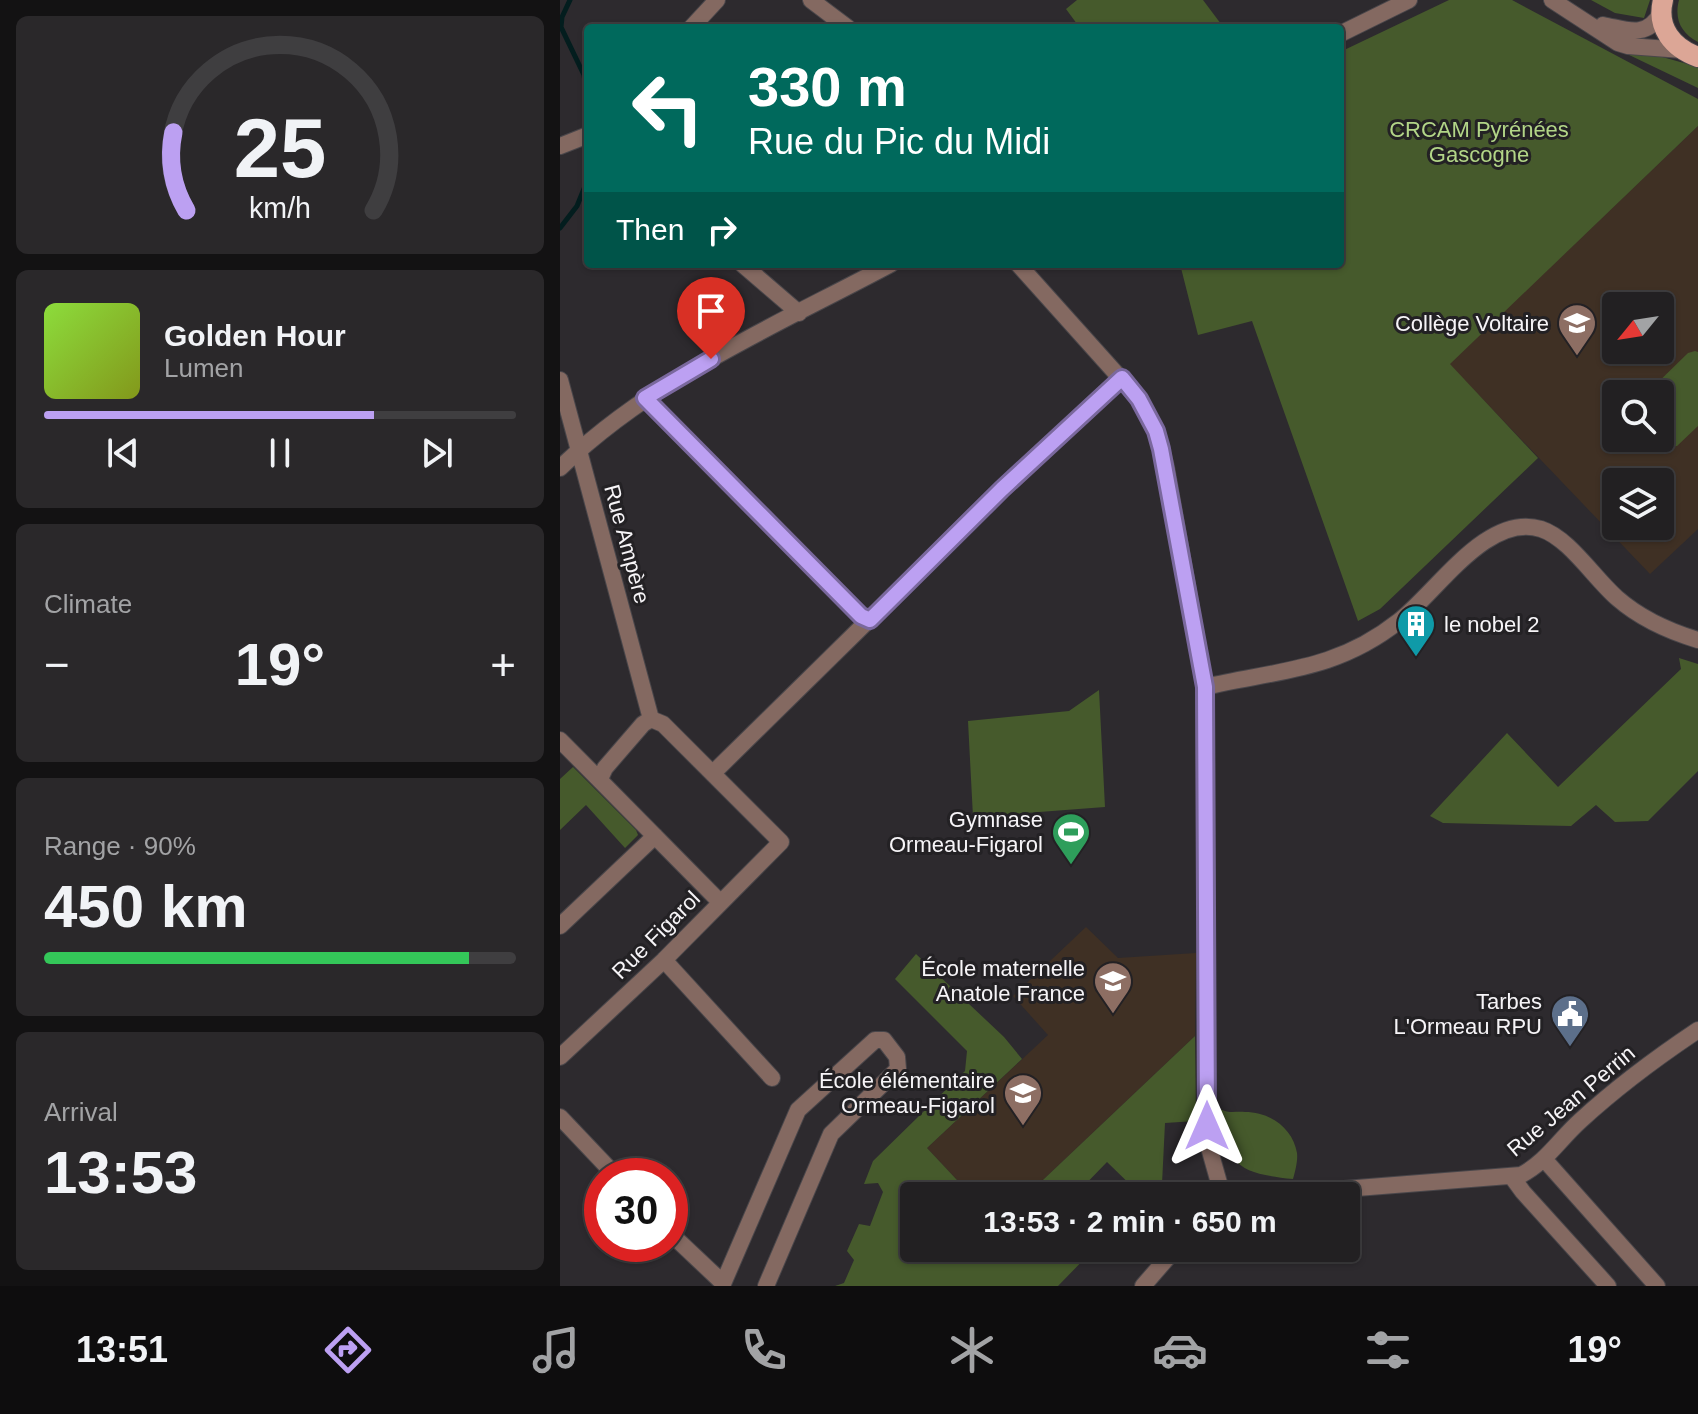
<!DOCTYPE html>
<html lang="en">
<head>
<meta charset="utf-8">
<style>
	body { margin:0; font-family:Helvetica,sans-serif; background:#2a282a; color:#f1f3f6; height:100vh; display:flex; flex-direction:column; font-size:30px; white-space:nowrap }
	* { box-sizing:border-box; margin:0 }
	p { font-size:26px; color:#a2a3a5 }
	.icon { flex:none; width:44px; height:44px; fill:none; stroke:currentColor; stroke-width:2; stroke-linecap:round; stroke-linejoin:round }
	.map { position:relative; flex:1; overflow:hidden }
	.side { display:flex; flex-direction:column; gap:16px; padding:16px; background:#131213; width:560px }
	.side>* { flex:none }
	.guide { position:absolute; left:24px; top:24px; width:760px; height:244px; border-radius:8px; box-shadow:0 2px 6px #0004,0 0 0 2px #3f3e40; background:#00695c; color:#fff; overflow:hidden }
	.needle { width:52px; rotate:240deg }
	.buttons { position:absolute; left:1042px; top:292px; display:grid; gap:16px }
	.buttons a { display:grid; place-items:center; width:72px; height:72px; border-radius:8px; background:#222022; box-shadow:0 2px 6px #0004,0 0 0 2px #3f3e40; font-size:40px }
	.speed { position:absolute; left:24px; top:1158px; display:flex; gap:16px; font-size:40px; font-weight:700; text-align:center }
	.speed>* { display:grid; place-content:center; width:104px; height:104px; border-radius:50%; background:#222022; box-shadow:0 2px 6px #0004,0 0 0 2px #3f3e40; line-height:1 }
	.speed .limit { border:12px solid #d22; background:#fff; color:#111 }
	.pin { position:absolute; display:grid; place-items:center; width:68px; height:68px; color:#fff; margin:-82px -34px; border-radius:50% 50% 50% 0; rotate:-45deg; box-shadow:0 0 8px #0007 }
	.pin .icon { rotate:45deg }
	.me { position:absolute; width:88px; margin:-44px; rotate:0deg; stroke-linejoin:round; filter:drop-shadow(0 0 6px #0008) }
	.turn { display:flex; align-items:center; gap:28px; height:168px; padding:0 32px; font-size:36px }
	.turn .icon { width:104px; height:104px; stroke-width:2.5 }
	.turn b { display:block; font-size:56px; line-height:68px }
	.then { display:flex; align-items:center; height:76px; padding:0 32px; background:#0003; gap:16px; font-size:30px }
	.big { font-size:60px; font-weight:700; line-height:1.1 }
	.side .widget { flex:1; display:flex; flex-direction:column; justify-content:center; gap:12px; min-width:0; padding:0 28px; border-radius:12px; background:#2a282a }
	.side .dial { align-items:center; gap:0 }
	.dial svg { height:208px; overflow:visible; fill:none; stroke:#3f3e40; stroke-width:7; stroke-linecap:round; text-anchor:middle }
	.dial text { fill:#f1f3f6; stroke:none }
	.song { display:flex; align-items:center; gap:24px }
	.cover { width:96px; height:96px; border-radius:12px; background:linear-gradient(135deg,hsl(90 70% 55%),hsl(70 70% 35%)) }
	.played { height:8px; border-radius:4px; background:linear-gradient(90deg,#bca0f2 70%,#3f3e40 70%) }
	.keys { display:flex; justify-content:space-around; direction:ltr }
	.heat { display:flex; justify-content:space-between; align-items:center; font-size:44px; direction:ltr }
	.charge { height:12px; border-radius:6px; background:linear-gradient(90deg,#34c759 90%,#3f3e40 0) }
	.trip { position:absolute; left:340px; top:1182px; width:460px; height:80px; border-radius:8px; background:#222022; box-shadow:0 2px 6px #0004,0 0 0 2px #3f3e40; font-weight:700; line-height:80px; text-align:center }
	.tab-bar { display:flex; height:128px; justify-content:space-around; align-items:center; background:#0e0d0e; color:#a2a3a5 }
	.tab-bar .icon { width:56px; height:56px }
	.tab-bar .active { color:#bca0f2 }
	.tab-bar b { font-size:36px; color:#f1f3f6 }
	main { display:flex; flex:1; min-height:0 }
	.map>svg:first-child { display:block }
	.education { fill:#3f3024; fill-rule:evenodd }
	.green { fill:#465a2c }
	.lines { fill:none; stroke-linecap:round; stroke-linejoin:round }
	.stream { stroke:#031d1e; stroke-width:5 }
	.minor-casing { stroke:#49464a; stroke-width:18 }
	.major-casing { stroke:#49464a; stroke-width:22 }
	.minor { stroke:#846961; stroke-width:16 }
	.major { stroke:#dca696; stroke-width:20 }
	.route-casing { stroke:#7a689d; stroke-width:20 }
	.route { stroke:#bca0f2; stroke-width:14 }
	.labels { text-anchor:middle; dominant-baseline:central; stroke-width:6; stroke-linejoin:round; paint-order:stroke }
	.park-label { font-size:22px; fill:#b2d587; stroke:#232124 }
	.poi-label { font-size:22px; fill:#f6f4f7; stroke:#232124; text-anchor:end }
	.street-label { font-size:22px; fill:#f6f4f7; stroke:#232124 }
</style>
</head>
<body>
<main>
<section class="side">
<div class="widget dial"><svg viewBox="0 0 100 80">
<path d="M14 69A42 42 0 1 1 86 69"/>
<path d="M14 69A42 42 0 0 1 9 39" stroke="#bca0f2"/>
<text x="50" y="56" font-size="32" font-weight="700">25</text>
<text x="50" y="72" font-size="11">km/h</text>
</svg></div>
<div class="widget">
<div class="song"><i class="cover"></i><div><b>Golden Hour</b><p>Lumen</p></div></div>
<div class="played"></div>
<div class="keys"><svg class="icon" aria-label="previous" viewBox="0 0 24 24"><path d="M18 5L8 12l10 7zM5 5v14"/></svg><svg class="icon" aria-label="pause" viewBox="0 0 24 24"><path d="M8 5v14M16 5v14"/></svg><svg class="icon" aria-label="next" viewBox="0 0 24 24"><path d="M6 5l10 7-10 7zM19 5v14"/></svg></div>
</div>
<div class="widget"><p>Climate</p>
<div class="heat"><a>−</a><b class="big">19°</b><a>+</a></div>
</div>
<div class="widget"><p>Range · 90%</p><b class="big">450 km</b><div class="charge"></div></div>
<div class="widget"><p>Arrival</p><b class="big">13:53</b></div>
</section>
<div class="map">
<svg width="1138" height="1286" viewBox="0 0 1138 1286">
	<rect width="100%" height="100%" fill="#2d2a2e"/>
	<path class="education" d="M1138,126V529L1090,574L889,364ZM1056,306H1100V350H1056ZM1056,394H1100V438H1056ZM1056,482H1100V526H1056Z
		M526,927L558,958L636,953L635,1036L466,1196H412L367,1148L488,1035L453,996Z"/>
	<path class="green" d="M517,0H643L664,28H520L506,9Z
		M889,0H952L1138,99V126L890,364L978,458L820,609L798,621L692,321L638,335L620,264H780V52Z
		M1031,0H1090L1084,18L1055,13Z
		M1119,0H1138V42C1121,33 1114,19 1119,0Z
		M1081,51L1138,67V88L1065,53Z
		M1135,351L1138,352V426L1117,446L1110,447L1097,438H1100V394H1086L1128,353Z
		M1119,658L1138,664V771L1088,821L1055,822L1036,805L1011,826L883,823L870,816L947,733L998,787L1121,669Z
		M539,690L545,807L413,817L408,721L509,711Z
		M13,767L76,830L78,835L65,848L26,805L0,830V779Z
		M356,954L444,1037L462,1059L367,1148L412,1196H354V1248H535L498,1286H275L284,1283L294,1260L287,1251L299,1224L310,1226L323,1192L318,1183L304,1184L313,1161L405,1071L407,1051L335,979Z
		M635,1036L636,1121L605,1123L602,1184H610L608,1196H582L547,1162L514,1196H466Z
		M660,1109C670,1114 675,1111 685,1112C710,1112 733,1128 737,1153C738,1161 735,1172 733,1179C679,1173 666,1167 660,1109Z"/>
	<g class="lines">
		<path class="stream" d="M10,0L2,17L1,27L24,75L28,103
			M0,228L17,206L28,179"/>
		<g class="minor-casing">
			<path id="minor" d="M251,0L288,28
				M992,0L1058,43L1068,46L1122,50
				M1043,25C1065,29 1086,40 1101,13
				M131,28L157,0
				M780,34L849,0
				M0,146L28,135
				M182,264L239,313
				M458,264L579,399L596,431L606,467L645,687L647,1126L650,1151L661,1190
				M0,380L91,719
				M85,398L301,616L310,620
				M0,468C94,377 217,325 331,264
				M645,687C718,670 776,671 839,621C877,592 927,512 981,529C1009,538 1034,578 1057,598C1081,619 1108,631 1138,640
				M0,740L160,902
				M153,773L442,489L562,378
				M40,779L45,768L83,724L91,719
				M0,926L95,836
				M104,960L212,1078
				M0,1057L104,960L221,842L103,724L91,719
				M0,1117L56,1176
				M984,1159L1097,1286
				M952,1177L963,1192L1048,1286
				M661,1190L680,1194H721L961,1175C985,1163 1000,1139 1020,1121C1057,1087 1096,1058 1138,1030
				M110,1233L163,1283
				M162,1286L238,1110L315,1040H324L337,1057L338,1069L271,1134L206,1286
				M583,1286L616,1248"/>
		</g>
		<g class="major-casing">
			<path id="major" d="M1103,0C1096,28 1113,48 1138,57"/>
		</g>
		<use href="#minor" class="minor"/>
		<use href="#major" class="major"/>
	</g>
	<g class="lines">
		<g class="route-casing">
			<path id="route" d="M151,359L85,398L301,616L310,620L442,489L562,378L579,399L596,431L601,449L645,687L647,1126"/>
		</g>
		<use href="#route" class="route"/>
	</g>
	<defs>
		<g id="school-pin" transform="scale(2)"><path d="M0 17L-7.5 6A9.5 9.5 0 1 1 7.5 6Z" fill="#8d6e63" stroke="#232124"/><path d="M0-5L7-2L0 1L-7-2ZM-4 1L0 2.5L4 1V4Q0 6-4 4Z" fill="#fff"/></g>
		<g id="building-pin" transform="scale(2)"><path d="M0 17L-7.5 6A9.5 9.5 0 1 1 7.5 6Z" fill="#0f9aa8" stroke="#232124"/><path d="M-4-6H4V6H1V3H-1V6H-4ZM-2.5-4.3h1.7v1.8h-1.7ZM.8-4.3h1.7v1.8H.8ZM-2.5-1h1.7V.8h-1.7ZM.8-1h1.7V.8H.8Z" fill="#fff"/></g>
		<g id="stadium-pin" transform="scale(2)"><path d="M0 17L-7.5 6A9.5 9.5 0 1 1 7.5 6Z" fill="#2e9e5b" stroke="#232124"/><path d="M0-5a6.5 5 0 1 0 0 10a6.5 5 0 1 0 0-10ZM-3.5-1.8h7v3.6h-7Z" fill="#fff"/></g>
		<g id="civic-pin" transform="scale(2)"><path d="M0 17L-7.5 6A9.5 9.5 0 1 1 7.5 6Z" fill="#5c6f8a" stroke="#232124"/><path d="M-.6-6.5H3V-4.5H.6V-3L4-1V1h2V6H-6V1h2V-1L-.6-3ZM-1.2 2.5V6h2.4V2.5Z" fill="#fff"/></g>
	</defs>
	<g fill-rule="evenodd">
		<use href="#school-pin" x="1017" y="323"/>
		<use href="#building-pin" x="856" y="624"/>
		<use href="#stadium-pin" x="511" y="832"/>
		<use href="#school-pin" x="553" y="981"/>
		<use href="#civic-pin" x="1010" y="1014"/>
		<use href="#school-pin" x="463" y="1093"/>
	</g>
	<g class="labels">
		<g class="park-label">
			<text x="919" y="129">CRCAM Pyrénées<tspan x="919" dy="25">Gascogne</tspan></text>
		</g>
		<g class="poi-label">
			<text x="989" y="323">Collège Voltaire</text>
			<text x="884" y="624" text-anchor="start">le nobel 2</text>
			<text x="483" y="819">Gymnase<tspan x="483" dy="25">Ormeau-Figarol</tspan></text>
			<text x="525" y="968">École maternelle<tspan x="525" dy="25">Anatole France</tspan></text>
			<text x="982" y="1001">Tarbes<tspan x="982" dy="25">L'Ormeau RPU</tspan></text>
			<text x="435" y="1080">École élémentaire<tspan x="435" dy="25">Ormeau-Figarol</tspan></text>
		</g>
		<g class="street-label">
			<text transform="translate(67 544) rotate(75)">Rue Ampère</text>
			<text transform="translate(96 935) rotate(-45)">Rue Figarol</text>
			<text transform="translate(1011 1101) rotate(-40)">Rue Jean Perrin</text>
		</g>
	</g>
</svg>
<div class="buttons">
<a><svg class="needle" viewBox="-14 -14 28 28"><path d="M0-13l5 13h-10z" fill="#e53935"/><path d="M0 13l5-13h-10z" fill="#a2a3a5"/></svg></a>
<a><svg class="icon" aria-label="search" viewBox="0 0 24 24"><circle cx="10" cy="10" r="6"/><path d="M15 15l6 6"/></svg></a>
<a><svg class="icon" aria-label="layers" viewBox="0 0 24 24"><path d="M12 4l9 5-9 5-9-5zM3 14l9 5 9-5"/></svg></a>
</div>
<div class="speed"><div class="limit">30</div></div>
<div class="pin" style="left:151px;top:359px;background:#d93025"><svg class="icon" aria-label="arrive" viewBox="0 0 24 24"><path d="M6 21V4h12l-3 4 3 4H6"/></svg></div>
<svg class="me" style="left:647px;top:1126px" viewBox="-20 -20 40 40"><path d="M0-17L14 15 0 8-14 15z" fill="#bca0f2" stroke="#fff" stroke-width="4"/></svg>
<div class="trip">13:53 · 2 min · 650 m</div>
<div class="guide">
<div class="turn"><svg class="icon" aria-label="left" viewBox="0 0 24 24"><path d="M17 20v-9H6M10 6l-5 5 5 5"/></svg><div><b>330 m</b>Rue du Pic du Midi</div></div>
<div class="then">Then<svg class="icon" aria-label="right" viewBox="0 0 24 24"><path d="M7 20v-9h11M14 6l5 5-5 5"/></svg></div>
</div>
</div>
</main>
<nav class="tab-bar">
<b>13:51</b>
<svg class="icon active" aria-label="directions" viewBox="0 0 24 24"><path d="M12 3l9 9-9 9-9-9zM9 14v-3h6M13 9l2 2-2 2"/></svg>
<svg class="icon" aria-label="music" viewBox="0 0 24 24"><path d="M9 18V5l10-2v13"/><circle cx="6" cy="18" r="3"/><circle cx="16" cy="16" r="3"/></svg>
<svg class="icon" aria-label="phone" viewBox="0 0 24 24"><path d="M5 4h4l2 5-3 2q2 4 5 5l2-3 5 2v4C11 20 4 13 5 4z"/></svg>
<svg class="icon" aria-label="climate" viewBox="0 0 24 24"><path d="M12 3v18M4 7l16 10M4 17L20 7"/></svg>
<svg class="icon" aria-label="car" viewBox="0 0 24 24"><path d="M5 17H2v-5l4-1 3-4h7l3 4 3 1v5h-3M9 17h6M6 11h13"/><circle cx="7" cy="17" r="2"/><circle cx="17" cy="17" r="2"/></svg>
<svg class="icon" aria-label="filters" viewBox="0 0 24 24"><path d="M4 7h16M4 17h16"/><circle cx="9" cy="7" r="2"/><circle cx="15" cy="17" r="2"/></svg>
<b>19°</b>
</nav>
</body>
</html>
